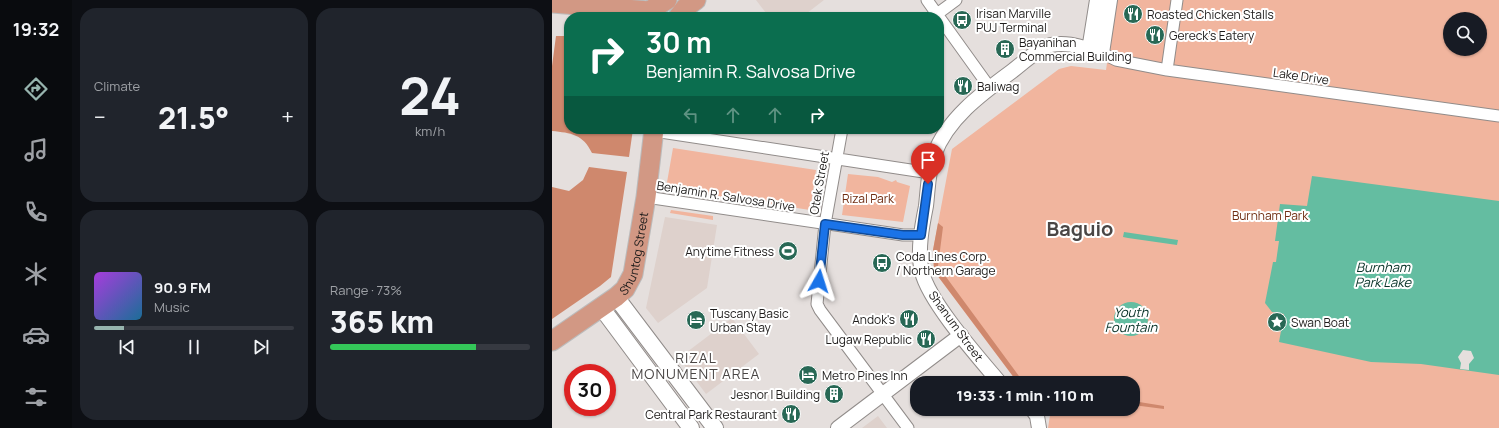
<!DOCTYPE html>
<html lang="en">
<head>
<meta charset="utf-8">
<style>
	body { margin:0; font-family:Manrope,sans-serif; background:#20242c; color:#f1f3f6; height:100vh; display:flex; flex-direction:column; font-size:15px; white-space:nowrap }
	* { box-sizing:border-box; margin:0 }
	p { font-size:13px; color:#9ea1a6 }
	.icon { flex:none; width:22px; height:22px; fill:none; stroke:currentColor; stroke-width:2; stroke-linecap:round; stroke-linejoin:round }
	.map { position:relative; flex:1; overflow:hidden }
	.drawer { display:flex; flex-direction:column; gap:8px; padding:8px; background:#0d0f14; width:480px }
	.drawer>* { flex:none }
	.top-card { position:absolute; left:12px; top:12px; width:380px; height:122px; border-radius:16px; box-shadow:0 1px 3px #0004; background:#0b6e4f; color:#fff; overflow:hidden }
	.buttons { position:absolute; left:891px; top:12px; display:grid; gap:8px }
	.buttons a { display:grid; place-items:center; width:44px; height:44px; border-radius:50%; background:#171b24; box-shadow:0 1px 3px #0004; font-size:20px }
	.speed { position:absolute; left:12px; top:364px; display:flex; gap:8px; font-size:20px; font-weight:700; text-align:center }
	.speed>* { display:grid; place-content:center; width:52px; height:52px; border-radius:50%; background:#171b24; box-shadow:0 1px 3px #0004; line-height:1 }
	.speed .limit { border:6px solid #d22; background:#fff; color:#111 }
	.pin { position:absolute; display:grid; place-items:center; width:34px; height:34px; color:#fff; margin:-41px -17px; border-radius:50% 50% 50% 0; rotate:-45deg; box-shadow:0 0 4px #0007 }
	.pin .icon { rotate:45deg }
	.me { position:absolute; width:44px; margin:-22px; rotate:6deg; stroke-linejoin:round; filter:drop-shadow(0 0 3px #0008) }
	.turn { display:flex; align-items:center; gap:14px; height:84px; padding:0 16px; font-size:18px }
	.turn .icon { width:52px; height:52px; stroke-width:2.5 }
	.turn b { display:block; font-size:28px; line-height:34px }
	.lanes { display:flex; align-items:center; height:38px; padding:0 16px; background:#0003; justify-content:center; gap:20px; direction:ltr }
	.lanes .off { opacity:.35 }
	.big { font-size:30px; font-weight:800; line-height:1.1 }
	.drawer .card { flex:1; display:flex; flex-direction:column; justify-content:center; gap:6px; min-width:0; padding:0 14px; border-radius:16px; background:#20242c }
	.drawer .dial { align-items:center; gap:0 }
	.dial b { font-size:52px; line-height:1 }
	.song { display:flex; align-items:center; gap:12px }
	.cover { width:48px; height:48px; border-radius:6px; background:linear-gradient(135deg,hsl(280 70% 55%),hsl(200 70% 35%)) }
	.played { height:4px; border-radius:2px; background:linear-gradient(90deg,#97b4ae 15%,#363941 15%) }
	.keys { display:flex; justify-content:space-around; direction:ltr }
	.heat { display:flex; justify-content:space-between; align-items:center; font-size:22px; direction:ltr }
	.charge { height:6px; border-radius:3px; background:linear-gradient(90deg,#34c759 73%,#363941 0) }
	.drawer .tiles { flex:1; display:grid; gap:8px; grid-template-columns:repeat(2,1fr) }
	.trip { position:absolute; left:358px; top:376px; width:230px; height:40px; border-radius:16px; background:#171b24; box-shadow:0 1px 3px #0004; font-weight:800; line-height:40px; text-align:center }
	main { display:flex; flex:1; min-height:0 }
	.tabs { display:flex; flex-direction:column; width:72px; justify-content:space-around; align-items:center; background:#090b0e; color:#9ea1a6 }
	.tabs .icon { width:28px; height:28px }
	.tabs .selected { color:#97b4ae }
	.tabs b { font-size:18px; color:#f1f3f6 }
	.map>svg:first-child { display:block }
	.built { fill:#ded1cc }
	.green { fill:#f1b59e; fill-rule:evenodd }
	.forest { fill:#cf886d }
	.water { fill:#64bda1 }
	.pier { fill:#e5dfdd }
	.lines { fill:none; stroke-linecap:round; stroke-linejoin:round }
	.minor-casing { stroke:#918c8a; stroke-width:13 }
	.tertiary-casing { stroke:#918c8a; stroke-width:16 }
	.secondary-casing { stroke:#918c8a; stroke-width:18 }
	.trunk-casing { stroke:#bcbbbb; stroke-width:21 }
	.minor { stroke:#fff; stroke-width:11 }
	.tertiary { stroke:#fff; stroke-width:14 }
	.secondary { stroke:#fff; stroke-width:16 }
	.trunk { stroke:#d29884; stroke-width:19 }
	.route-casing { stroke:#114b97; stroke-width:10 }
	.route { stroke:#1a73e8; stroke-width:7 }
	.labels { text-anchor:middle; dominant-baseline:central; stroke-width:4; stroke-linejoin:round; paint-order:stroke }
	.poi-label { font-size:12px; fill:#1e1c1b; stroke:#fff; text-anchor:start }
	.street-label { font-size:12px; fill:#1e1c1b; stroke:#fff }
	.park-label { font-size:12px; fill:#702e13; stroke:#fff }
	.water-label { font-size:13px; font-style:italic; fill:#063126; stroke:#fff }
	.quarter-label { font-size:14px; letter-spacing:1px; fill:#4a4645; stroke:#fff }
	.town-label { font-size:20px; font-weight:bold; fill:#4a4645; stroke:#fff }
</style>
</head>
<body>
<main>
<nav class="tabs">
<b>19:32</b>
<svg class="icon selected" aria-label="directions" viewBox="0 0 24 24"><path d="M12 3l9 9-9 9-9-9zM9 14v-3h6M13 9l2 2-2 2"/></svg>
<svg class="icon" aria-label="music" viewBox="0 0 24 24"><path d="M9 18V5l10-2v13"/><circle cx="6" cy="18" r="3"/><circle cx="16" cy="16" r="3"/></svg>
<svg class="icon" aria-label="phone" viewBox="0 0 24 24"><path d="M5 4h4l2 5-3 2q2 4 5 5l2-3 5 2v4C11 20 4 13 5 4z"/></svg>
<svg class="icon" aria-label="climate" viewBox="0 0 24 24"><path d="M12 3v18M4 7l16 10M4 17L20 7"/></svg>
<svg class="icon" aria-label="car" viewBox="0 0 24 24"><path d="M5 17H2v-5l4-1 3-4h7l3 4 3 1v5h-3M9 17h6M6 11h13"/><circle cx="7" cy="17" r="2"/><circle cx="17" cy="17" r="2"/></svg>
<svg class="icon" aria-label="filters" viewBox="0 0 24 24"><path d="M4 7h16M4 17h16"/><circle cx="9" cy="7" r="2"/><circle cx="15" cy="17" r="2"/></svg>
</nav>
<section class="drawer">
<div class="tiles">
<div class="card"><p>Climate</p>
<div class="heat"><a>−</a><b class="big">21.5°</b><a>+</a></div>
</div>
<div class="card dial"><b>24</b><p>km/h</p></div>
<div class="card">
<div class="song"><i class="cover"></i><div><b>90.9 FM</b><p>Music</p></div></div>
<div class="played"></div>
<div class="keys"><svg class="icon" aria-label="previous" viewBox="0 0 24 24"><path d="M18 5L8 12l10 7zM5 5v14"/></svg><svg class="icon" aria-label="pause" viewBox="0 0 24 24"><path d="M8 5v14M16 5v14"/></svg><svg class="icon" aria-label="next" viewBox="0 0 24 24"><path d="M6 5l10 7-10 7zM19 5v14"/></svg></div>
</div>
<div class="card"><p>Range · 73%</p><b class="big">365 km</b><div class="charge"></div></div>
</div>
</section>
<div class="map">
<svg width="947" height="428" viewBox="0 0 947 428">
	<rect width="100%" height="100%" fill="#e5dfdd"/>
	<path class="built" d="M204,0H272L250,17H217Z
		M113,217L165,225L155,288L106,323L94,308Z
		M180,318L207,354L154,394L127,358Z
		M326,416L335,428H310Z"/>
	<path class="green" d="M564,0H947V428H496L499,409H581V383H466L382,271L381,250L400,149L507,69L519,66L554,70ZM898,19H928V49H898Z
		M121,148L264,170L258,210L114,188Z
		M296,174L326,177L340,182L344,180L345,182L358,186L351,222L290,215Z
		M119,210L161,216V220L118,213Z"/>
	<path class="forest" d="M17,34V129H81L77,157L40,153C31,134 19,133 0,131V66L4,36H14Z
		M37,167L75,172L59,277L48,286L0,319V187L17,191L31,180Z
		M386,223L391,227L386,266L472,383H466L382,271L381,250Z
		M581,401L612,406V409L581,405Z"/>
	<path class="water" d="M760,176L947,201V375L869,364L819,362L727,342L732,314L720,312L713,303L721,262H724L727,241H723L728,204L755,206Z
		M572,232L626,240L625,245L576,238L571,237Z
		M562 319a17 17 0 1 1 34 0a17 17 0 1 1-34 0Z"/>
	<path class="pier" d="M911,350L919,351L922,358L917,364V370L908,369L909,363L906,357Z"/>
	<g class="lines">
		<g class="minor-casing">
			<path id="minor" d="M375,0L387,17
				M381,17L404,0
				M387,17L438,88
				M550,53L564,60L615,70L947,116
				M615,70L625,0
				M290,129L273,224L265,304L268,310L356,428
				M102,131L378,173
				M94,197L351,235H369"/>
		</g>
		<g class="tertiary-casing">
			<path id="tertiary" d="M537,50L545,0
				M448,383C427,358 377,302 370,272C365,251 370,226 374,206C376,189 376,171 382,155C395,119 429,94 459,72C471,63 485,49 499,45C517,41 533,49 550,53L558,0
				M480,409L485,416L487,428
				M286,428L409,335"/>
		</g>
		<g class="secondary-casing">
			<path id="secondary" d="M64,297L163,428
				M49,307L139,428"/>
		</g>
		<g class="trunk-casing">
			<g id="trunk">
				<path d="M0,3L97,11L115,0"/>
				<path d="M126,17L133,8L144,0"/>
				<path id="s1" d="M0,341L64,297L73,289L81,274L94,197L102,129"/>
			</g>
		</g>
		<use href="#minor" class="minor"/>
		<use href="#tertiary" class="tertiary"/>
		<use href="#secondary" class="secondary"/>
		<use href="#trunk" class="trunk"/>
	</g>
	<g class="lines">
		<g class="route-casing">
			<path id="route" d="M267,281L273,224L351,235H369L376,184"/>
		</g>
		<use href="#route" class="route"/>
	</g>
	<defs>
		<g id="restaurant-disc" transform="scale(1)"><circle r="9.5" fill="#286855" stroke="#fff"/><path d="M-5-6h1v4h1v-4h1v4h1v-4h1v5L-1.5 .5V6h-2V.5L-5-1ZM5-6V6H3V1.5H1.5Q1.5-4 5-6Z" fill="#fff"/></g>
		<g id="bus-disc" transform="scale(1)"><circle r="9.5" fill="#286855" stroke="#fff"/><path d="M-5-6H5V4H4V6H2V4H-2V6H-4V4H-5ZM-3.5-4V0h7V-4ZM-3.5 1.2v1.5H-2V1.2ZM2 1.2v1.5H3.5V1.2Z" fill="#fff"/></g>
		<g id="building-disc" transform="scale(1)"><circle r="9.5" fill="#286855" stroke="#fff"/><path d="M-4-6H4V6H1V3H-1V6H-4ZM-2.5-4.3h1.7v1.8h-1.7ZM.8-4.3h1.7v1.8H.8ZM-2.5-1h1.7V.8h-1.7ZM.8-1h1.7V.8H.8Z" fill="#fff"/></g>
		<g id="stadium-disc" transform="scale(1)"><circle r="9.5" fill="#286855" stroke="#fff"/><path d="M0-5a6.5 5 0 1 0 0 10a6.5 5 0 1 0 0-10ZM-3.5-1.8h7v3.6h-7Z" fill="#fff"/></g>
		<g id="hotel-disc" transform="scale(1)"><circle r="9.5" fill="#286855" stroke="#fff"/><path d="M-6-4.5h1.5V1H6V5H4.5V3h-9V5H-6ZM-4 0a1.8 1.8 0 1 1 3.6 0ZM.5 0V-2.5h3Q6-2.5 6 0Z" fill="#fff"/></g>
		<g id="sight-disc" transform="scale(1)"><circle r="9.5" fill="#286855" stroke="#fff"/><path d="M0-6L1.8-2.2L6-1.7L2.9 1.2L3.7 5.4L0 3.3L-3.7 5.4L-2.9 1.2L-6-1.7L-1.8-2.2Z" fill="#fff"/></g>
	</defs>
	<g fill-rule="evenodd">
		<use href="#restaurant-disc" x="581" y="14"/>
		<use href="#bus-disc" x="410" y="20"/>
		<use href="#restaurant-disc" x="603" y="35"/>
		<use href="#building-disc" x="453" y="49"/>
		<use href="#restaurant-disc" x="411" y="86"/>
		<use href="#stadium-disc" x="236" y="251"/>
		<use href="#bus-disc" x="330" y="263"/>
		<use href="#restaurant-disc" x="357" y="319"/>
		<use href="#hotel-disc" x="144" y="320"/>
		<use href="#sight-disc" x="725" y="322"/>
		<use href="#restaurant-disc" x="374" y="339"/>
		<use href="#hotel-disc" x="256" y="375"/>
		<use href="#building-disc" x="282" y="394"/>
		<use href="#restaurant-disc" x="239" y="414"/>
	</g>
	<g class="labels">
		<g class="poi-label">
			<text x="424" y="13">Irisan Marville<tspan x="424" dy="14">PUJ Terminal</tspan></text>
			<text x="595" y="14">Roasted Chicken Stalls</text>
			<text x="617" y="35">Gereck's Eatery</text>
			<text x="467" y="42">Bayanihan<tspan x="467" dy="14">Commercial Building</tspan></text>
			<text x="425" y="86">Baliwag</text>
			<text x="222" y="251" text-anchor="end">Anytime Fitness</text>
			<text x="344" y="256">Coda Lines Corp.<tspan x="344" dy="14">/ Northern Garage</tspan></text>
			<text x="158" y="313">Tuscany Basic<tspan x="158" dy="14">Urban Stay</tspan></text>
			<text x="343" y="319" text-anchor="end">Andok's</text>
			<text x="739" y="322">Swan Boat</text>
			<text x="360" y="339" text-anchor="end">Lugaw Republic</text>
			<text x="270" y="375">Metro Pines Inn</text>
			<text x="268" y="394" text-anchor="end">Jesnor I Building</text>
			<text x="225" y="414" text-anchor="end">Central Park Restaurant</text>
		</g>
		<g class="street-label">
			<text transform="translate(749 76) rotate(8)">Lake Drive</text>
			<text transform="translate(267 183) rotate(-80)">Otek Street</text>
			<text transform="translate(174 196) rotate(9)">Benjamin R. Salvosa Drive</text>
			<text stroke="none"><textPath href="#s1" startOffset="127">Shuntog Street</textPath></text>
			<text transform="translate(404 326) rotate(54)">Shanum Street</text>
		</g>
		<g class="park-label">
			<text x="316" y="198">Rizal Park</text>
			<text x="718" y="215">Burnham Park</text>
		</g>
		<g class="water-label">
			<text x="831" y="267">Burnham<tspan x="831" dy="15">Park Lake</tspan></text>
			<text x="579" y="312">Youth<tspan x="579" dy="15">Fountain</tspan></text>
		</g>
		<g class="quarter-label">
			<text x="144" y="357">RIZAL<tspan x="144" dy="16">MONUMENT AREA</tspan></text>
		</g>
		<g class="town-label">
			<text x="528" y="228">Baguio</text>
		</g>
	</g>
</svg>
<div class="buttons">
<a><svg class="icon" aria-label="search" viewBox="0 0 24 24"><circle cx="10" cy="10" r="6"/><path d="M15 15l6 6"/></svg></a>
</div>
<div class="speed"><div class="limit">30</div></div>
<div class="pin" style="left:376px;top:184px;background:#d93025"><svg class="icon" aria-label="arrive" viewBox="0 0 24 24"><path d="M6 21V4h12l-3 4 3 4H6"/></svg></div>
<svg class="me" style="left:267px;top:281px" viewBox="-20 -20 40 40"><path d="M0-17L14 15 0 8-14 15z" fill="#1a73e8" stroke="#fff" stroke-width="4"/></svg>
<div class="trip">19:33 · 1 min · 110 m</div>
<div class="top-card">
<div class="turn"><svg class="icon" aria-label="right" viewBox="0 0 24 24"><path d="M7 20v-9h11M14 6l5 5-5 5"/></svg><div><b>30 m</b>Benjamin R. Salvosa Drive</div></div>
<div class="lanes"><svg class="icon off" aria-label="left" viewBox="0 0 24 24"><path d="M17 20v-9H6M10 6l-5 5 5 5"/></svg><svg class="icon off" aria-label="ahead" viewBox="0 0 24 24"><path d="M12 20V5M6 11l6-6 6 6"/></svg><svg class="icon off" aria-label="ahead" viewBox="0 0 24 24"><path d="M12 20V5M6 11l6-6 6 6"/></svg><svg class="icon" aria-label="right" viewBox="0 0 24 24"><path d="M7 20v-9h11M14 6l5 5-5 5"/></svg></div>
</div>
</div>
</main>
</body>
</html>
